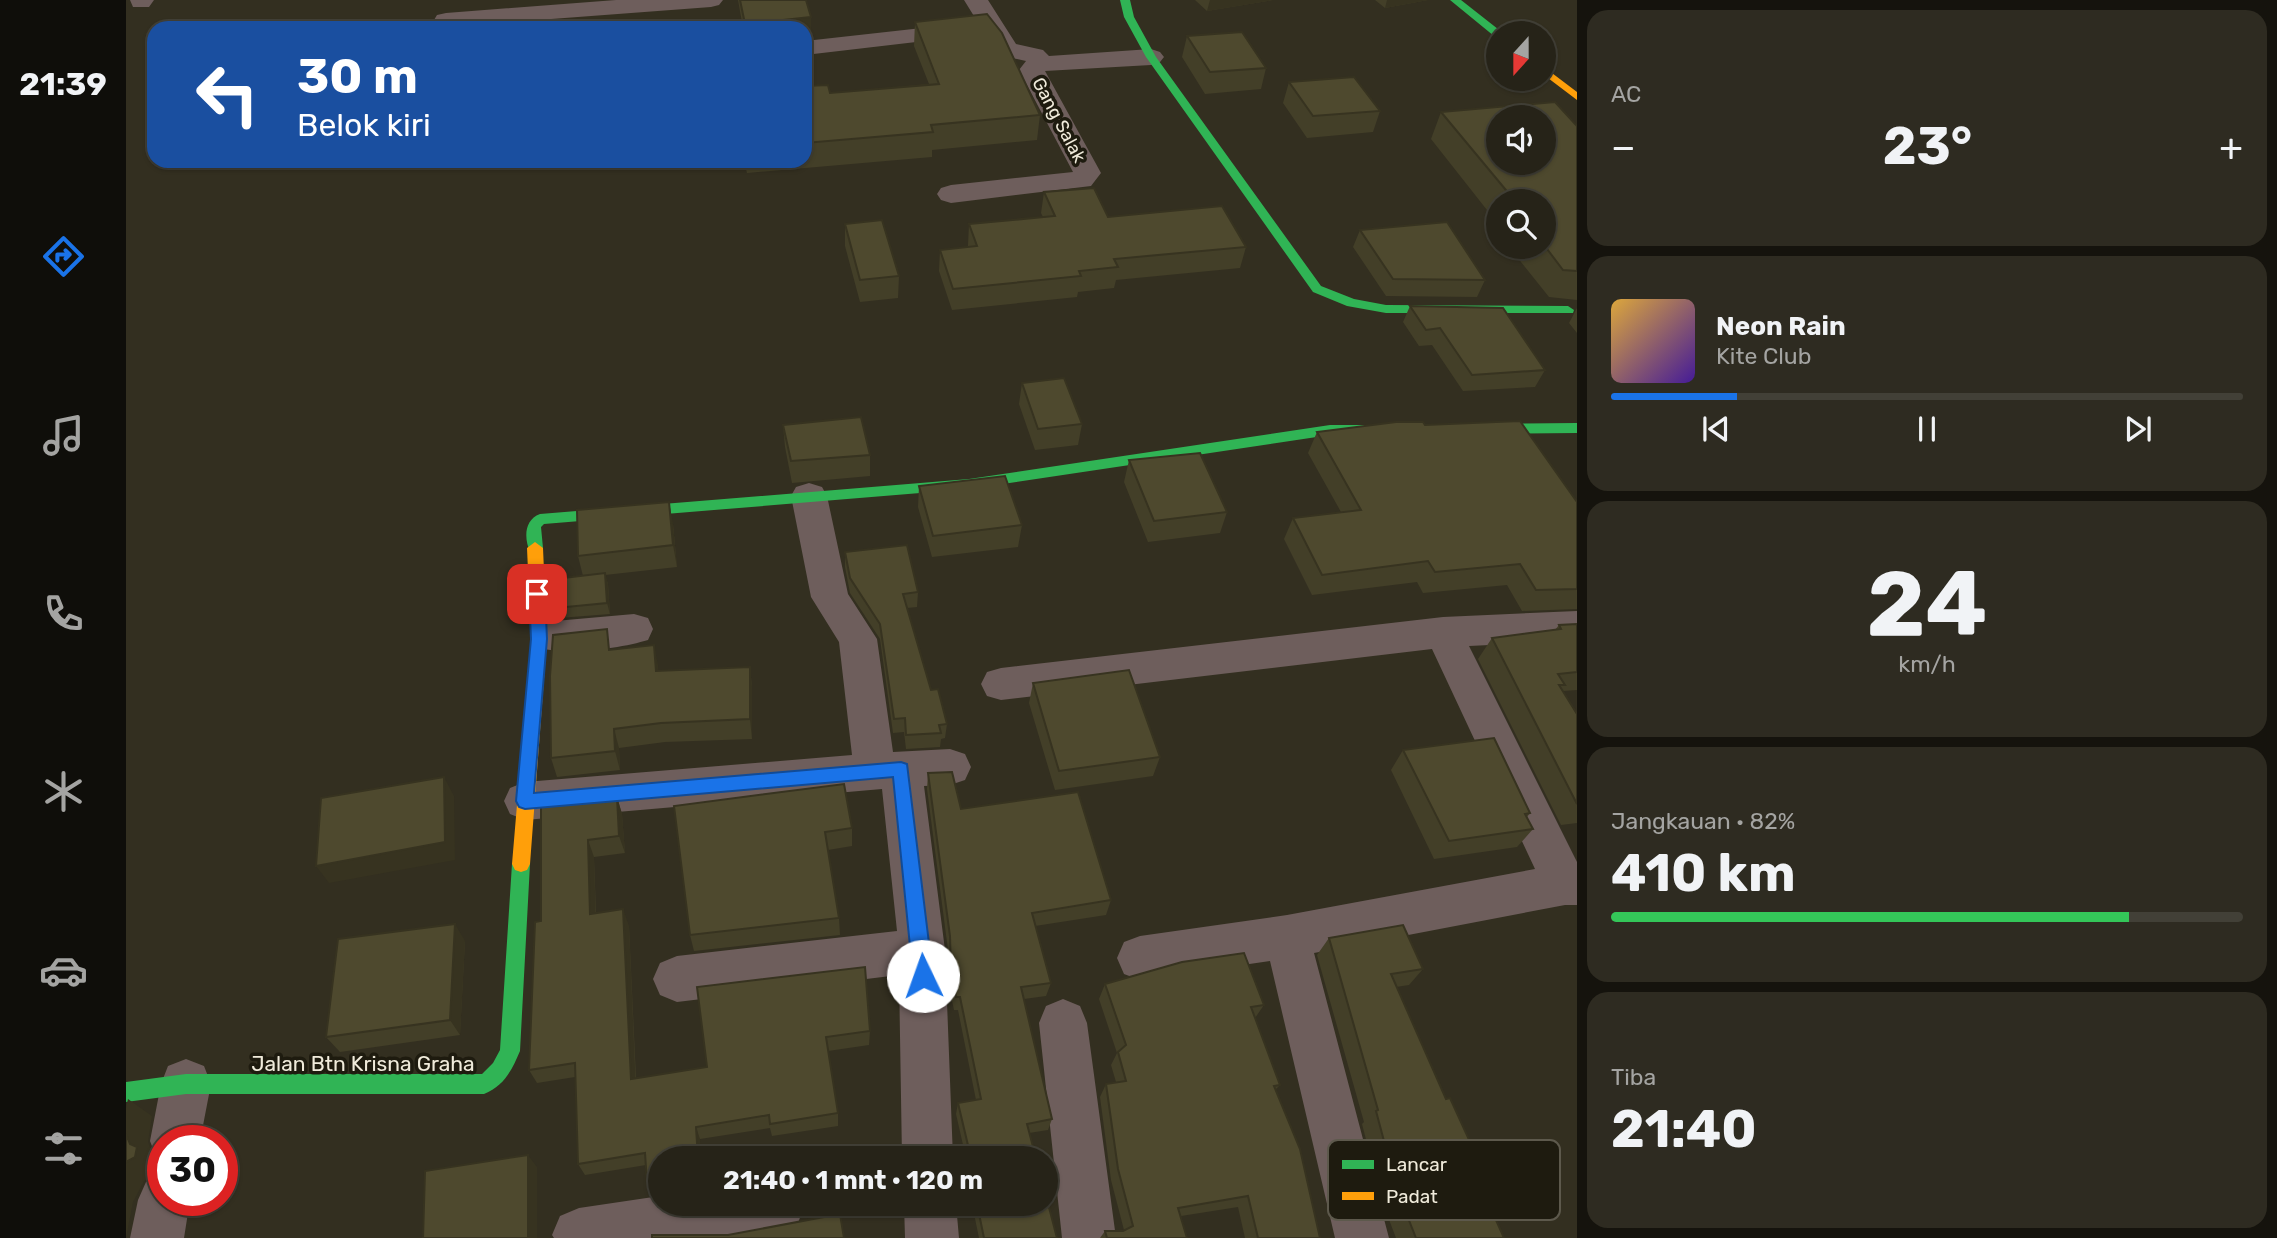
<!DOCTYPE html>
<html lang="id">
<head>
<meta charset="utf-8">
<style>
	body { margin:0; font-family:Rubik,sans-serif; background:#2e2b21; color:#f1f3f6; height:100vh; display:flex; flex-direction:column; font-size:26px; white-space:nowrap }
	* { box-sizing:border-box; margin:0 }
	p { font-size:23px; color:#a4a4a2 }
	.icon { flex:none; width:38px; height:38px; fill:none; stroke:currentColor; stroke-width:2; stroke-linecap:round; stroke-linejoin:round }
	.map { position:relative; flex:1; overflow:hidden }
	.panel { display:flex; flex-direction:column; gap:10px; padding:10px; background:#15130d; width:700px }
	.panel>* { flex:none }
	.guide { position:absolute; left:21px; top:21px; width:665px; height:147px; border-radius:21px; box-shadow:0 2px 5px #0004,0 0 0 2px #424037; background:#1a4fa0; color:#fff; overflow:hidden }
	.needle { width:46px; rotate:201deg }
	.buttons { position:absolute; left:1360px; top:21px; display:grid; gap:14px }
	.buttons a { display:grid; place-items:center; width:70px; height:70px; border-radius:50%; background:#262318; box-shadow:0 2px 5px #0004,0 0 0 2px #424037; font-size:35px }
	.speed { position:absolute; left:21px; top:1125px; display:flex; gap:14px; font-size:35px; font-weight:700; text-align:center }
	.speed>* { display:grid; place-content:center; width:91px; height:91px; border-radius:50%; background:#262318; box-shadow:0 2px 5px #0004,0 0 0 2px #424037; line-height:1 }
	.speed .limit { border:10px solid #d22; background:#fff; color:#111 }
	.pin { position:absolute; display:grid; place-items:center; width:60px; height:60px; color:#fff; margin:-30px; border-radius:14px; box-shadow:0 4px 10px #0006 }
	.me { position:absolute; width:77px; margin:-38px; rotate:357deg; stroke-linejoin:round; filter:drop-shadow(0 0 5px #0008) }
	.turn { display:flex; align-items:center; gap:24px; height:147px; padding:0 35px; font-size:32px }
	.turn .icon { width:91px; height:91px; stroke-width:2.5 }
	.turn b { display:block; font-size:49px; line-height:60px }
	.big { font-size:52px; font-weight:700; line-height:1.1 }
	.panel .card { flex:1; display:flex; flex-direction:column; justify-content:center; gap:10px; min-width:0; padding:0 24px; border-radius:21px; background:#2e2b21 }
	.panel .dial { align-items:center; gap:0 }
	.dial b { font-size:91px; line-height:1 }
	.song { display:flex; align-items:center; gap:21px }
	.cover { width:84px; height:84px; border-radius:10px; background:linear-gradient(135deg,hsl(40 70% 55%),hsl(260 70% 35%)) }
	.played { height:7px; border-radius:4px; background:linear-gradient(90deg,#1a73e8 20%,#424037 20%) }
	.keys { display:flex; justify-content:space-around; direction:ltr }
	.heat { display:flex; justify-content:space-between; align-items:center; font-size:38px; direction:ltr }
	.charge { height:10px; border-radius:5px; background:linear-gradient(90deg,#34c759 82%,#424037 0) }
	.trip { position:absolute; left:522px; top:1146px; width:410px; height:70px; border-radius:35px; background:#262318; box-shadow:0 2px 5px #0004,0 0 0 2px #424037; font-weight:700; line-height:70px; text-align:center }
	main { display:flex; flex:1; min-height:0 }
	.dock { display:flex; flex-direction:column; width:126px; justify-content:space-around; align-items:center; background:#0f0e0a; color:#a4a4a2 }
	.dock .icon { width:49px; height:49px }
	.dock .on { color:#1a73e8 }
	.dock b { font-size:32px; color:#f1f3f6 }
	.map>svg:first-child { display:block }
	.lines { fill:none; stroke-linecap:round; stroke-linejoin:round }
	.street { fill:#6e5e5c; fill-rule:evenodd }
	.fast { fill:#30b455; fill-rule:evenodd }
	.slow { fill:#ff9f0a; fill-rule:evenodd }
	.wall { fill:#433f28 }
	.shaded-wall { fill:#373320 }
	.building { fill:#4e492e; stroke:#373320; stroke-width:2; fill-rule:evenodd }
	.route { fill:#1a73e8; stroke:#114b97; stroke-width:2 }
	.labels { text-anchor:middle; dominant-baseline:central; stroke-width:7; stroke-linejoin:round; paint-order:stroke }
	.far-street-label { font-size:18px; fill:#f0ebdb; stroke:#1e1b0f }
	.street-label { font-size:21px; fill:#f0ebdb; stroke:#1e1b0f }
	.key { fill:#1e1b0f; stroke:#5d594c; stroke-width:2 }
	.key-label { font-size:19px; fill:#f0ebdb }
</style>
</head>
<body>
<main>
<nav class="dock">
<b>21:39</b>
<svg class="icon on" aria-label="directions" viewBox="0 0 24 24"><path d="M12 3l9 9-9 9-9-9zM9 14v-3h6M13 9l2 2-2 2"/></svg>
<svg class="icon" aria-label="music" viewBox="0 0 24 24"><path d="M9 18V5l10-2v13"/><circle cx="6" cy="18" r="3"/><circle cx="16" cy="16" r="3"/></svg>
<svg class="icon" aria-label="phone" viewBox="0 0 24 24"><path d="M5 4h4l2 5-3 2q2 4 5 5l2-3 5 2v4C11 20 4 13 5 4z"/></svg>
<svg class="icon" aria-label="climate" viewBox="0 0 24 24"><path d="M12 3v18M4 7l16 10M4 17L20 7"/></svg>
<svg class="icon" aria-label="car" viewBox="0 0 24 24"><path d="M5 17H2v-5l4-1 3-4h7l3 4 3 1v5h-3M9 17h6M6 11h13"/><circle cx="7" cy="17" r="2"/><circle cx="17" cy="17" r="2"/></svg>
<svg class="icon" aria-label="filters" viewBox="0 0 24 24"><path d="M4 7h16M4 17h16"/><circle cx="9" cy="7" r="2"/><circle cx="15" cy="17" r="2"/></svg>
</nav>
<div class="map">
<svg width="1451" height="1238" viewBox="0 0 1451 1238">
	<rect width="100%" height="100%" fill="#332f20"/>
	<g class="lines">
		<path class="street" d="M4,0H28L23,7H7Z
			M490,0H597L593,5L585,7L320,27L311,25L308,20L311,15L320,13Z
			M838,0H862L890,44L917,50L923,56L1025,49L1034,52L1038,57L1034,62L1025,65L919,71L975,173L965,186L825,203L815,200L811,194L815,188L825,185L947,172L893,70L900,61L872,55Z
			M841,23L850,25L853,30L850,35L679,55V41Z
			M683,483L696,487L701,496L722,594L751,639L767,752L824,749L839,754L845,767L839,780L824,785L798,786L819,950L827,1158H776L773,975L551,1002L534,995L527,979L534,963L551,956L771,931L756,789L399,820L384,814L378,801L384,788L399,782L726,755L713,642L685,597L665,496L670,487Z
			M1451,611V641L1343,646L1451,862V905H1439L1188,953L1263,1238H1209L1144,961L1014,980L998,974L991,958L998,942L1014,936L1161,915L1409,869L1306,649L875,700L861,696L855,684L861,672L875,668L1317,617Z
			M508,614L522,618L527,629L522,640C496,648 441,656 415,648L410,637L415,626L429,621Z
			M937,999L954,1006L961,1023L990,1238H936L913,1023L920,1006Z
			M60,1059L78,1066L85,1084L74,1141H37V1161L31,1159L24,1141L35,1084L42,1066Z
			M37,1174V1200H64L58,1238H4L12,1200L20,1182Z
			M534,1196V1204H679L672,1223L653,1230L603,1238H428L426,1235L434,1216L453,1208Z
			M778,1204H830L833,1238H779Z"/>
		<path class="fast" d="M994,0H1004L1008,17L1030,57L1195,286L1228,299L1260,305L1442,306L1448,310L1447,313H1260L1221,306L1187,292L1020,57L998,17Z
			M1324,0H1335L1377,33H1372V37L1368,36Z
			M1451,423V433L1348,434L1341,429L1348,424Z
			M1204,425H1242L1249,430L1242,435H1204L843,489L418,524L415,527L417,548L414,552H404C398,538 398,520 414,514L843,479Z
			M395,856L401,858L404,864L394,1051C386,1070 378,1086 358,1094H60L0,1102V1082L60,1074H356L367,1063L374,1050L386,864L389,858Z"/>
		<path class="slow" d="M1418,67L1451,92V100L1418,75Z
			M409,542L417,548L421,639L404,864L401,870L395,872L389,870L386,864L405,639L401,548Z"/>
	</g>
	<path class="wall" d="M612,0H680L685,17V38L679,28H617Z
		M1069,0H1147L1081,11Z
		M1249,0H1302L1259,8Z
		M789,22L914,115L911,140L806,150V157L621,173L618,161H679V86L704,93L803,84L788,46Z
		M1061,36L1140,68L1135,89L1079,94L1056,57Z
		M1163,82L1254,111L1247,132L1181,138L1157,103Z
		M1315,112L1451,126V300L1423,297L1383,247H1418V201H1372V224L1305,139Z
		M918,192L982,217L1120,247L1114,268L990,280L988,288L952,292L951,297L826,310L813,271L814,250L842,247V245L843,224L917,217L915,213Z
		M719,224L773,276L772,298L734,302L719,246Z
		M1234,230L1359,280L1351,297L1260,296L1227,247Z
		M1284,306L1419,370L1409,387L1337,391L1306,345L1293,346L1277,322Z
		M1451,308V333L1443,323Z
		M896,383L956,424L952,445L909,450L893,404Z
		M657,425L744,455V476L666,483L659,447Z
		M1299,425L1451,502V609L1396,611L1381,585L1297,593L1291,582L1186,595L1158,539L1167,518L1215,512L1182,453L1191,432Z
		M1003,460L1101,512L1094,533L1022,542L998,482Z
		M793,486L896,525L892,547L806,557L792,507Z
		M547,524L551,567L479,575L482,584L484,614L433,618L430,608L457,576L452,556Z
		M719,552L792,592L791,607L781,608L805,690L821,724L819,738L815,739L814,747L780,749L778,732L767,733L754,639L724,593L719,567Z
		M1451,624V690L1437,691L1451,714V823L1435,825L1352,659L1366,638L1429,630L1433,625Z
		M486,650L532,665V671L624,667L626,687V739L539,742L493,748L494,770L431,777L425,758Z
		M907,683L1034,757L1027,776L929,790L903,703Z
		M1277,750L1404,813L1401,817L1407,829L1391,847L1308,859L1265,770Z
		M802,773L835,809L985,900L980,915L909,926L925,983L920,996L898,999L926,1119L922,1130L903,1133L910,1158H840L830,1114L832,1103L850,1100L832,1010H828L823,987L822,950L801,789Z
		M491,797L496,814L499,853L468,857L470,913L503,926L510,1078L581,1067L571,987L744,1031L743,1045L702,1051L712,1113V1126L646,1136L644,1128L574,1139L534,1158V1195L533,1194L526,1195L521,1183L520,1165L459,1175L452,1164L449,1077L411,1083L403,1070L415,921V803Z
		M548,806L726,828V846L702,850L713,918L714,935L568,951L564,935Z
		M1203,938L1297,969L1283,985L1270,987L1320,1099L1345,1144L1339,1149L1378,1238H1270L1256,1201L1236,1124L1238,1122L1191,955Z
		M339,941L334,1035L214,1052L200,1037Z
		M979,984L1138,1005L1129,1018L1154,1085L1149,1090L1194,1238H1119L1112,1207L1055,1216L1061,1238H974L979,1231L998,1230L985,1180L974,1097L980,1084L990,1082L985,1065L991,1053L973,999Z
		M846,1204H919L931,1238H853Z"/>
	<path class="shaded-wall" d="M1084,0H1147L1081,11Z
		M1261,0H1302L1259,8Z
		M685,17V38H679V28H620L619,24Z
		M543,502L547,524L551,567L547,545Z
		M479,573L482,584L484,614L481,603Z
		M528,645L532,665L534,691L530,671Z
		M624,667L626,687V739L624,719Z
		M488,729L493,748L494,770L489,751Z
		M318,777L328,796L329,860L203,883L190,866Z
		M491,797L496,814L499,853L493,836Z
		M462,840L468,857L470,930L464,914Z
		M497,909L503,926L510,1092L505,1079Z
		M329,924L339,941L334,1035L324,1020Z
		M2,1099L26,1116L22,1142L28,1158L35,1163L34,1173L18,1181L7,1202L0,1238V1162L4,1144L0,1134V1108Z
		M570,1127L574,1139L575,1158H572Z
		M402,1155L411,1167V1238H402Z"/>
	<path class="building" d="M614,0H680L685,17L619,24Z
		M861,14L876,33L914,115L805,125L807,132L679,143V86L702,85L704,93L813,84L789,22Z
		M1116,32L1140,68L1084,72L1061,36Z
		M1228,77L1254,111L1187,116L1163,82Z
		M1429,102L1451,126V271L1437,270L1418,245V201H1389L1315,112ZM1372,117H1418V163H1372Z
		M968,188L982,217L1096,206L1120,247L988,259L992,267L953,271L955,276L827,289L814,250L851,246L843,224L929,216L918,192Z
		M756,220L773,276L734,280L719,224Z
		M1321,222L1359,280L1267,279L1234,230Z
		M1284,306L1377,308L1419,370L1346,375L1314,328L1300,330Z
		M938,378L956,424L912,429L896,383Z
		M735,417L744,455L665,461L657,425Z
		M1394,421L1451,502V589L1410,590L1394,564L1309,572L1302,561L1196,575L1167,518L1235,510L1191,432L1270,422H1297L1299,425Z
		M1074,453L1101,512L1028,521L1003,460Z
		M879,476L896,525L807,536L793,486Z
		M543,502L547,545L452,556L451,510Z
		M781,545L792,592L777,594L805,690L812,689L821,724L813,725L815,733L780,735L779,718L768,719L754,624L724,578L719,552Z
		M479,573L481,603L430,608L429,579Z
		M1451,624V672L1432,674L1439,685H1433L1451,714V804L1366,638L1435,629L1433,625Z
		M481,629L483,650L528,645L530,671L624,667V719L535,723L488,729L489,751L425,758L424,676L427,635Z
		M1003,670L1034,757L933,771L907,683Z
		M1368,738L1404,813L1399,814L1407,829L1323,841L1277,750Z
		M826,772L835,809L952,792L985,900L906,913L925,983L895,987L926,1119L901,1124L910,1158H845L832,1103L855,1099L834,997H830L825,974L824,936L802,773Z
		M318,777L319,842L190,866L195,798Z
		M718,784L726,828L699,832L713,918L564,935L548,806Z
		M491,797L493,836L462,840L464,914L497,909L505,1079L581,1067L571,987L739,967L744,1031L700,1037L712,1113L644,1124L643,1115L570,1127L572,1158H534V1190H532L531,1183H521L519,1153L452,1164L449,1063L403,1070L409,922L415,921V803Z
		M329,924L324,1020L200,1037L212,939Z
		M1277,925L1297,969L1265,974L1320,1099L1324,1098L1345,1144L1337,1146L1378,1238H1290L1271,1190L1250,1111L1252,1110L1203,938Z
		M1118,953L1138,1005L1125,1007L1154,1085L1148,1086L1174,1149L1194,1238H1132L1122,1196L1052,1208L1061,1238H981L979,1231H997L1007,1226L992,1169L980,1084L1000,1081L992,1052L1000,1045L979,984L1056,962Z
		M0,1134L4,1144L11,1147L9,1157L0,1162Z
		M402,1155V1238H297L299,1171Z
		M919,1192L931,1238H858L851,1204H919Z
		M714,1214L718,1238H526V1235H602Z"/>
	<path class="route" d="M411,588L419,594L421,639L408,793L775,762L781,764L807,976L804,983L797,985L790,983L787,976L767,777L399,809L393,807L390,801L405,639L403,594Z"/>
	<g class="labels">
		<g class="far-street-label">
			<text transform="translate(933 120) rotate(62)">Gang Salak</text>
		</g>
		<g class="street-label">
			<text x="237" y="1063">Jalan Btn Krisna Graha</text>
		</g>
	</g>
	<rect x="1202" y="1140" width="232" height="80" rx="10" class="key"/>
	<rect x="1216" y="1160" width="32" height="9" fill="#30b455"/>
	<rect x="1216" y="1192" width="32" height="8" fill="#ff9f0a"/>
	<g class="key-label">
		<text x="1260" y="1171">Lancar</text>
		<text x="1260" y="1203">Padat</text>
	</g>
</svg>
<div class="buttons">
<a><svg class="needle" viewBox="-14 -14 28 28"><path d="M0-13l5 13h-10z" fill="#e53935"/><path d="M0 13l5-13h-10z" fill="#a4a4a2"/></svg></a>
<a><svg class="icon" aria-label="sound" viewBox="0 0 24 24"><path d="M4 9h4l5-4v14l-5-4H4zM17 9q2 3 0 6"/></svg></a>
<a><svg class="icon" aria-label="search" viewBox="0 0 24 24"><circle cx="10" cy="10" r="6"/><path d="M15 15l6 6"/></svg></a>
</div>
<div class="speed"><div class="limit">30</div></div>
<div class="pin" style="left:411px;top:594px;background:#d93025"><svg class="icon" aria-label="arrive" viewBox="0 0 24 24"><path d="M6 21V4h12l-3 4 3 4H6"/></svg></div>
<svg class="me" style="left:797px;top:976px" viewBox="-20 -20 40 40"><circle r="19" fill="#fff"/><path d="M0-13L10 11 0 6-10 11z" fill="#1a73e8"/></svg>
<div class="trip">21:40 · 1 mnt · 120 m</div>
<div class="guide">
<div class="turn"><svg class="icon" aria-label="left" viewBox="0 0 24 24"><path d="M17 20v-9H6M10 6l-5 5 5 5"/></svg><div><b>30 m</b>Belok kiri</div></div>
</div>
</div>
<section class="panel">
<div class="card"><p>AC</p>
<div class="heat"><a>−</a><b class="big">23°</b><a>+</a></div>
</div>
<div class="card">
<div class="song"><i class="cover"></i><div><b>Neon Rain</b><p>Kite Club</p></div></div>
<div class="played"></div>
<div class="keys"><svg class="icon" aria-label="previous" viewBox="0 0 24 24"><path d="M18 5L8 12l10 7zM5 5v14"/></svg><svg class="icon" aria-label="pause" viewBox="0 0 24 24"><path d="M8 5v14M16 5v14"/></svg><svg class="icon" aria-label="next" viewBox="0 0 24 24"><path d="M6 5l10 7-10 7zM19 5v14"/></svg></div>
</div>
<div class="card dial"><b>24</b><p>km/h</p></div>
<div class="card"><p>Jangkauan · 82%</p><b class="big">410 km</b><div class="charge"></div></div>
<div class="card"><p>Tiba</p><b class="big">21:40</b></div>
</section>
</main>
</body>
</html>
